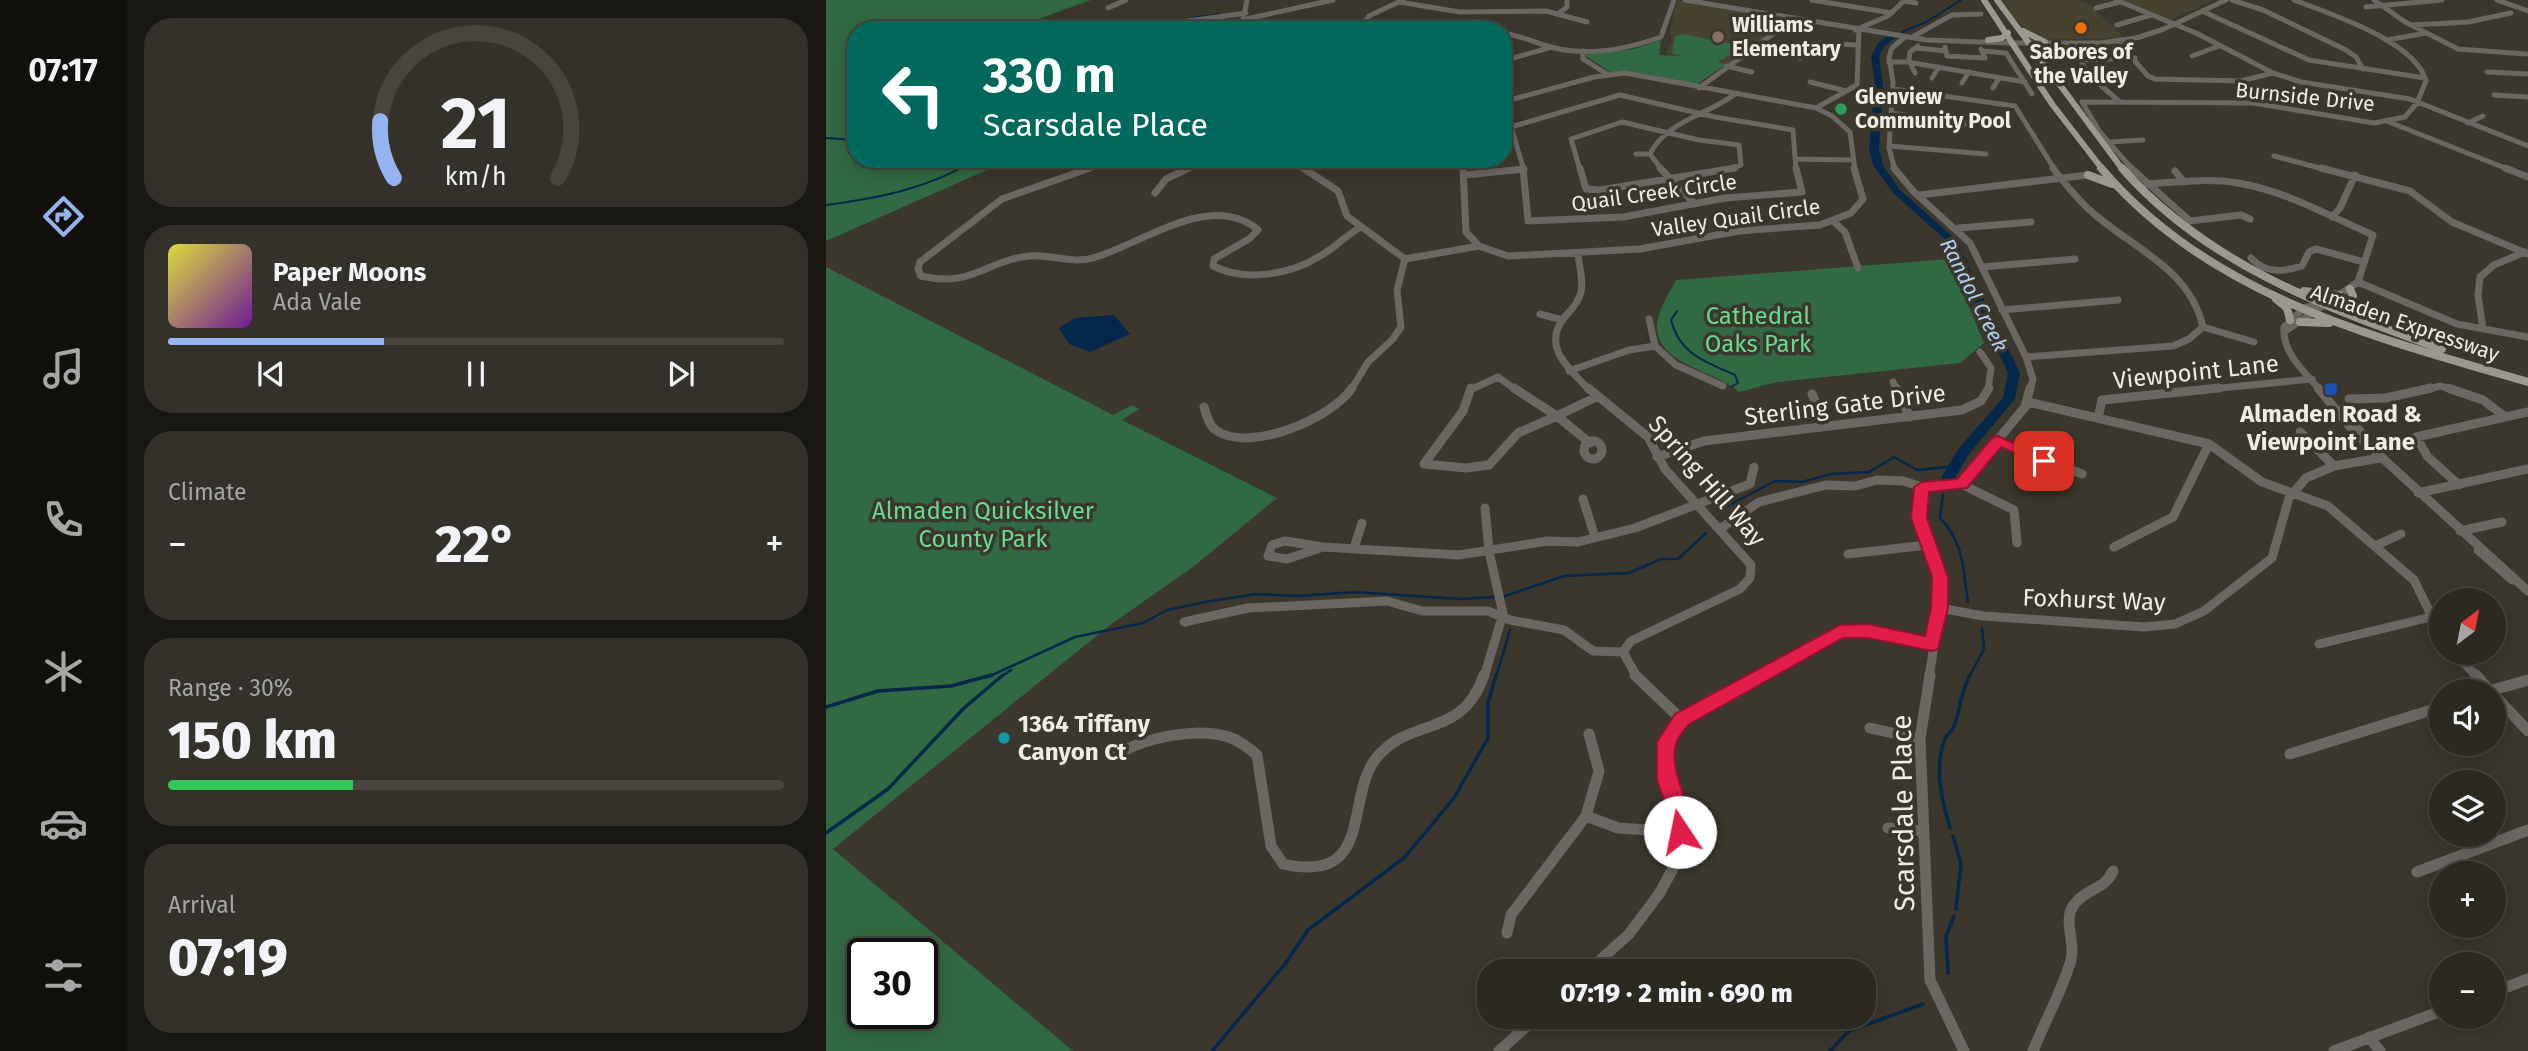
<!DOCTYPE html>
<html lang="en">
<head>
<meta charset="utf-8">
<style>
	body { margin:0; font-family:"Fira Sans",sans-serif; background:#34312a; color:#f1f3f6; height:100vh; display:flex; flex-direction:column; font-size:26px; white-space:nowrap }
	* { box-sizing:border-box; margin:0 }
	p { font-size:23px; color:#a6a6a5 }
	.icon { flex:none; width:38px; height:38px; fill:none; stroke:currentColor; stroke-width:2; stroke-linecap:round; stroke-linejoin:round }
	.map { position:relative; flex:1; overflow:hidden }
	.details { display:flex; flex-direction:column; gap:18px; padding:18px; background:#181712; width:700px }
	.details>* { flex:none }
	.hud { position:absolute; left:21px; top:21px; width:665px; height:147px; border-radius:28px; box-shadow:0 4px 18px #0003,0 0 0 2px #48453f; background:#00695c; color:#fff; overflow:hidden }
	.needle { width:46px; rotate:32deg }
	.fabs { position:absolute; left:1603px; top:588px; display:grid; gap:14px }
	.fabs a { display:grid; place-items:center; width:77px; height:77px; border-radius:50%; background:#2c2921; box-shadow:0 4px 18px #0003,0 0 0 2px #48453f; font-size:35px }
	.speed { position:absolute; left:21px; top:938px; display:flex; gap:14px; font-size:35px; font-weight:700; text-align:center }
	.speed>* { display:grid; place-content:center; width:91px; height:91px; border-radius:50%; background:#2c2921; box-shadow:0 4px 18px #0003,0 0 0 2px #48453f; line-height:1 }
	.speed .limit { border:4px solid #111; border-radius:10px; background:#fff; color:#111 }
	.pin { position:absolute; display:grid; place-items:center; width:60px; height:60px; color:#fff; margin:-30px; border-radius:14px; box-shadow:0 4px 10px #0006 }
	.me { position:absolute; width:77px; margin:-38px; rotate:349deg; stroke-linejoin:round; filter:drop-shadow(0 0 5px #0008) }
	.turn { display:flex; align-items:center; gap:24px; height:147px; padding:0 21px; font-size:32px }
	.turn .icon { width:91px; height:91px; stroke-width:2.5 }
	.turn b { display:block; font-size:49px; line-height:60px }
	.big { font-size:52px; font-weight:800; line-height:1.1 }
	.details .widget { flex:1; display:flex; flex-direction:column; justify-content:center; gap:10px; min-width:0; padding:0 24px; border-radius:28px; background:#34312a }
	.details .dial { align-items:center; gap:0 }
	.dial svg { height:182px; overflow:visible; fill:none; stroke:#48453f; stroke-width:7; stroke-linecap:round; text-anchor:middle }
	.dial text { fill:#f1f3f6; stroke:none }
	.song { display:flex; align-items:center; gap:21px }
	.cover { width:84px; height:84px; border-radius:10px; background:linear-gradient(135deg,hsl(60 70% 55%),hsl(280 70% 35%)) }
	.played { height:7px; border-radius:4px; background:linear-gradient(90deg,#95b2f1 35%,#48453f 35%) }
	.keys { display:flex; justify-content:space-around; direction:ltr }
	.heat { display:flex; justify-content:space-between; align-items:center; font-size:38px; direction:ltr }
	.charge { height:10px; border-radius:5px; background:linear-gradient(90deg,#34c759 30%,#48453f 0) }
	.trip { position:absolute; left:651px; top:959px; width:399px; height:70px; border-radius:28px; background:#2c2921; box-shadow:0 4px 18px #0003,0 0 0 2px #48453f; font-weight:800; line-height:70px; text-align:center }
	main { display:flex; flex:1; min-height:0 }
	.dock { display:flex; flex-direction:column; width:126px; justify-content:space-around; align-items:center; background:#12100d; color:#a6a6a5 }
	.dock .icon { width:49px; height:49px }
	.dock .on { color:#95b2f1 }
	.dock b { font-size:32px; color:#f1f3f6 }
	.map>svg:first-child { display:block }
	.built { fill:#47412f }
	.green { fill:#316942; fill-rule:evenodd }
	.water { fill:#04274a }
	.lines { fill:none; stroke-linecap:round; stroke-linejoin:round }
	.stream-far2 { stroke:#04274a; stroke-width:2 }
	.stream-far1 { stroke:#04274a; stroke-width:2.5 }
	.stream { stroke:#04274a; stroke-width:3.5 }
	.river { fill:#04274a; fill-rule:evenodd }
	.minor-far3 { stroke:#6b6863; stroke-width:5 }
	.minor-far2 { stroke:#6b6863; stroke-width:7 }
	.minor-far1 { stroke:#6b6863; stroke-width:9 }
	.minor { stroke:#6b6863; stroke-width:11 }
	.major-far1 { stroke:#9d988d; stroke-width:6 }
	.major { stroke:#9d988d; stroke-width:8 }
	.route { fill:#e11d48; stroke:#92132f; stroke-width:2 }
	.food-dot { fill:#e8710a; stroke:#3b372c; stroke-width:2.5 }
	.education-dot { fill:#8d6e63; stroke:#3b372c; stroke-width:2.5 }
	.leisure-dot { fill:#2e9e5b; stroke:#3b372c; stroke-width:2.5 }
	.transit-dot { fill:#1a4fb4; stroke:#3b372c; stroke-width:2.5 }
	.culture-dot { fill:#0f9aa8; stroke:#3b372c; stroke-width:2.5 }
	.labels { text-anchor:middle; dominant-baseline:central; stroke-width:7; stroke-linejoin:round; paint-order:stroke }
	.far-poi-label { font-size:21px; font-weight:bold; fill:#eeece5; stroke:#3b372c; text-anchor:start }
	.far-street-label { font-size:21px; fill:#eeece5; stroke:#3b372c }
	.far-water-label { font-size:21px; font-style:italic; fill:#afcff4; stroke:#3b372c }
	.park-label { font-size:24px; fill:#66dd8c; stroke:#3b372c }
	.street-label { font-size:24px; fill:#eeece5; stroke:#3b372c }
	.poi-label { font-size:24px; font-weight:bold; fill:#eeece5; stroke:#3b372c }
	.near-street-label { font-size:28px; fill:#eeece5; stroke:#3b372c }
</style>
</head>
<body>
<main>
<nav class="dock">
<b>07:17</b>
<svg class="icon on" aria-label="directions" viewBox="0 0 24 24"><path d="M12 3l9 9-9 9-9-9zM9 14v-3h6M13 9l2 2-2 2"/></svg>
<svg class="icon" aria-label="music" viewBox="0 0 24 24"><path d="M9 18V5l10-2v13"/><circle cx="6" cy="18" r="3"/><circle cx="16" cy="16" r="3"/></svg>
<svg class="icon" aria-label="phone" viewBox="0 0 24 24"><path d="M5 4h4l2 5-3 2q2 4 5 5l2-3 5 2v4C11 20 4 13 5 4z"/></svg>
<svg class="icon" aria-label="climate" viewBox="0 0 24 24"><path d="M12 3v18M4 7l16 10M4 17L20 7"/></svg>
<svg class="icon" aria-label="car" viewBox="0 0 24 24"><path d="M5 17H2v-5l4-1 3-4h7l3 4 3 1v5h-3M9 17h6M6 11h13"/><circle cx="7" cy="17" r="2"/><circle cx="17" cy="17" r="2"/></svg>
<svg class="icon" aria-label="filters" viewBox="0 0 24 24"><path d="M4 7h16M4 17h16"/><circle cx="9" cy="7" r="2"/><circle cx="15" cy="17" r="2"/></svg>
</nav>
<section class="details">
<div class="widget dial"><svg viewBox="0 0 100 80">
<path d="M14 69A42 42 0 1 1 86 69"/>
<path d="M14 69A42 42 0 0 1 8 44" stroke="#95b2f1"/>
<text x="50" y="56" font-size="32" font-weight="700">21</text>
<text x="50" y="72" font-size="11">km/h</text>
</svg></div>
<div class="widget">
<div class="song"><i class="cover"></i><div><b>Paper Moons</b><p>Ada Vale</p></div></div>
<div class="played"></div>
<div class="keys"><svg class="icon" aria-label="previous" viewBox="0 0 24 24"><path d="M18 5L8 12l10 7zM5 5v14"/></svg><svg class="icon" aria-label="pause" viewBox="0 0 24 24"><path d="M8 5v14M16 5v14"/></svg><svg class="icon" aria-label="next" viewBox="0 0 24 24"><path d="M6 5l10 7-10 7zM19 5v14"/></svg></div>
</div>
<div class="widget"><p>Climate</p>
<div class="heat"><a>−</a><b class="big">22°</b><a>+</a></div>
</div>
<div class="widget"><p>Range · 30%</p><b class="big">150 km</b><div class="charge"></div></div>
<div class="widget"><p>Arrival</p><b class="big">07:19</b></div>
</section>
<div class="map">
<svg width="1702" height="1051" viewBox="0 0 1702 1051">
	<rect width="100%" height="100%" fill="#3b372c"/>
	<path class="built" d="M851,0L964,19L899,65L839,54L846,41L844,32Z
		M1173,0H1251L1263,4L1298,38L1208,40Z
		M1296,0H1388L1345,20Z"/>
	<path class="green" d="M0,0H265L190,27L30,30V159H186L0,241Z
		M857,34L918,46L892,62L899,65L870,85L819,74L784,72L760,56V54L808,49L835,40L833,55L856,56L846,53L849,36Z
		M1123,259L1158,343L1134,363L951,382L913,392C890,370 818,363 833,315C836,303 845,291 850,280Z
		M0,267L287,415L306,405L313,409L296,420L451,498L367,567L284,625L7,849L247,1051H0ZM37,954H96V1013H37Z"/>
	<path class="water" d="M288,315L304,334L264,352L243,344L233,328L249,318Z"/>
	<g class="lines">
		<path class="stream-far2" d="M366,18L394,14
			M343,25L359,20
			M329,30L340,26
			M1076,32L1102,21L1135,0
			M0,138L30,140
			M0,205C54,198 104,188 151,159
			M851,311L845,320C853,354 880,362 909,375L912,383L905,387"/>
		<path class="stream-far1" d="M1117,495L1114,518C1138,542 1137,570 1142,602
			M892,511L949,481L976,482L1005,474L1043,472L1068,457L1091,470L1131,466
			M679,596L738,576L803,573L835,559H852L880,533
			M162,677L249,637L317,623L341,610L379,602L430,594L472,596L529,592L634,599L669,597
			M175,677L185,670
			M670,677L684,630
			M1143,677L1158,649L1156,628"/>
		<path class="stream" d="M0,707L52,691L125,686L166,675
			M1124,828C1116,801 1108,770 1118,741C1119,736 1125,733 1127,728C1135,711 1133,695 1144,675
			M0,833L62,789L138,708L177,675
			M1127,836L1135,864L1130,909
			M1122,973L1120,936L1128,916
			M386,1051L459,964L482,930L579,857L628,798L662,738V703L670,675
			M1004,1051L1023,1031L1097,1004"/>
		<path class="river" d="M1062,36L1069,38L1058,46L1053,57L1057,84L1053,148L1057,165L1073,189L1129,239L1194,373L1189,399L1143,454L1127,481L1122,483L1115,478L1133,448L1177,398L1182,373L1120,240L1067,193L1047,165L1043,148L1049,84L1045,57L1052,43Z"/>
		<path class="minor-far3" d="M859,0L1101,40L1182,43H1274L1310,38L1338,29L1400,0
			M986,0L1066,13
			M1290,0L1370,33L1447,73L1475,82L1584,99L1702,146
			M1406,0L1437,10L1520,50L1530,57L1537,69
			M1548,0L1579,22L1632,49L1700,54
			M1671,0L1702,11
			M1078,1L1090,3
			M573,2L634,12L720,11L761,22
			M1540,7L1616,0
			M282,8L300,0
			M1270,8L1294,2
			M1376,11L1483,60L1599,78
			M733,13L741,7V0
			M420,19L507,0
			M1291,25L1325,15
			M1587,25L1642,22L1685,13
			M536,26L543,16L577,0
			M346,30L362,21L420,13
			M415,30L421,0
			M517,30L536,26L567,30
			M1029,30L1062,16L1079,0
			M677,33C695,36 708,42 725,47C761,57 801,49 835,37L848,0
			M1088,36L1126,15L1155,14
			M1561,40L1600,33
			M1292,42L1322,76L1329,79L1415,81L1447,73
			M1119,47L1121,56L1159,58L1155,49
			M1090,48L1120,51
			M757,51V59L781,74
			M1156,51L1180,53L1206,94
			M1366,56L1393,46
			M974,58L993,43L1031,45
			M677,61L726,47
			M1063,62H1081L1199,82
			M900,66L926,72
			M1661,72L1702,74
			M1089,73L1083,60L1084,52L1092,46
			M1106,78L1113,67
			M984,82L1020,91
			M1136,83L1143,72
			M873,88L969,18
			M1167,88L1173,78
			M1067,89L1189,106L1229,170
			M1668,95L1702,97
			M677,102L768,77L799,73L990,108L1006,116L1024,132L1029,170
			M1294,102L1265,77L1254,60L1309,58
			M990,108L1031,85L1033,29
			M1065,113L1141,124
			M1563,122L1684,170
			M1642,123L1657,116
			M1284,142L1317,140
			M1063,146L1160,154
			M810,154H824
			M1448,156L1501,170
			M463,159L479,170
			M635,159L637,170
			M969,159L1026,160
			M477,169L496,159
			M259,170L290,159
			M359,170L382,159
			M691,170L698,169
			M698,170L685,127L794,95L889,117L967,130L970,170
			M754,170L745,139L796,122L873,140L913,145L915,165L899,170
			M836,170L824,154C840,121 882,115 909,94
			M1069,170L1063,148L1067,82L1063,57L1066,48L1079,37
			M1307,170L1274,132L1256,102L1427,103L1548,123L1579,117L1591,103L1600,81C1590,41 1504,14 1468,0"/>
		<path class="minor-far2" d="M264,168L176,199L94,262L92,269L95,276C146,288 159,261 203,256C224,254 246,264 267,258C316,244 385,190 432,230L423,239L388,259L387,266C419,282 464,275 494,256C509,248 520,235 535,227
			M477,168L512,191L521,216L579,259L571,290L575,327L567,339L542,362L525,390
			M637,168L640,232L653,246L682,256L814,249L913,231L994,225L1025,213L1037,199L1028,168
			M697,168L702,221L797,217L899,198L976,192L970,168
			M754,168L760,189L774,190L909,168
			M834,168L868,203
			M1068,168L1087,191L1144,243L1200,357L1207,379L1204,390
			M1227,168C1239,184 1252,200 1267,213C1308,249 1364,269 1377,327
			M1305,168L1364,221L1415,215L1424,219
			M1495,168L1584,191L1626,222L1702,254
			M1679,168L1702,177
			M1349,171L1358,182
			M639,175L698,169
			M1321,184C1351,182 1382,178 1412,183C1460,191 1503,216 1547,235L1532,282L1458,332
			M329,193L340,179L363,168
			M1093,195L1262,175
			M1506,217L1514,208L1529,175
			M1007,221L1019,232L1032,268
			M1133,228L1205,222
			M752,254C753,266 758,281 755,292C752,304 745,309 738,318C715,347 744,369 763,390
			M1425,258C1439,274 1458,272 1476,266L1483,252L1490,249L1538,262
			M579,259L653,246
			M1156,267L1249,259
			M1532,282L1631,324L1702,337
			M1176,310L1292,300
			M714,314L736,320
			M823,319L829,346
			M1377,327L1428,342
			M1657,329L1652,295L1654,277L1668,265L1699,252
			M829,346L850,365L897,386
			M1154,352L1165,368L1162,390
			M1200,357L1347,346L1363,339L1377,327
			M743,371L803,350L829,346
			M1067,382L1071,390
			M644,390L672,377L690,390
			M1375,390L1486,379
			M1494,390C1478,371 1456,353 1458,327L1478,308L1496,304
			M1597,390L1615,386L1627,390"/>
		<path class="minor-far1" d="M645,388L637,411L598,464L640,468L663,465L692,433L731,416
			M688,388L731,416
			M762,388L822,437L839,469L925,565L924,578L914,589L805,641L797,652
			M1070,388L1084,417
			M1492,388L1529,433L1702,591
			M1622,388L1657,400L1678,416
			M986,394L1000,425
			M1523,399L1560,398L1605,388
			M1202,402L1383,444L1436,482L1502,506L1588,580L1615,635
			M378,407C381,416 383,426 391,431C425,453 506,418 526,388
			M1515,410L1541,439
			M731,416L764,443
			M731,416L770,397
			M1272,418L1276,400L1393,388
			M1474,432L1508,466
			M758 450a9 9 0 1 1 18 0a9 9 0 1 1-18 0Z
			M1172,441L1256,474
			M831,457L878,441L1136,410L1155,401L1163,388
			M1135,484L1188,510L1191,543
			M1633,485L1602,457L1590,437L1702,412
			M1096,487L1093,518L1114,577V608L1103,677
			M1592,493L1702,469
			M757,499L769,537
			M659,508L663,551L677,614
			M894,529L933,502L1000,485L1029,486L1051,480L1077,481L1096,487L1135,484L1199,407L1204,388
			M1634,531L1676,522
			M459,541L497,547L461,559L442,556L446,545Z
			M1551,545L1575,534
			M497,547L633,555L722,541L752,542L809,528L924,484L928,467
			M1288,547L1347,517L1383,444
			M528,548L536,523
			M1652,550L1686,580
			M1022,554L1101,545
			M1114,608L1157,616L1318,627L1349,624L1378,611L1446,558L1463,498L1480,478L1508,466L1554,458
			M358,622L422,608L561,601L596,611H662L684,620L738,630L767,651L797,652
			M1493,644L1605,617
			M797,652L811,677
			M1629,653L1651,677
			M658,677L677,614
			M931,677L1014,632L1042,631L1106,644"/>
		<path class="minor" d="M809,675L855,719
			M1104,675L1094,739L1104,980L1138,1051
			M1650,675L1664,691
			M1663,691L1702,680
			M1668,695L1702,731
			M1044,728L1094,739
			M292,754C320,737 372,727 403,737C414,741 423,748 431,755L445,846L457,864C551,885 517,795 552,756C587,716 636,739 658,675
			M1464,754L1615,707
			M760,816L792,828L854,832
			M1062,828L1096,831
			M1591,872L1702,830
			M681,933L685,915L760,816L773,771L763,734
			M762,971L803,934L833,894L854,856L851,807L841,781L840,742L855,719L935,675
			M1668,992L1702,979
			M1543,1037L1554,1051
			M673,1051L711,1017
			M1207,1051C1219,1021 1236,991 1245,960C1250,943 1237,922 1247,906C1258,889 1279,890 1287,871
			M1508,1051L1615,1011"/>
		<path class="major-far1" d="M1158,0L1226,104L1277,170
			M1171,0L1297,170
			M1197,31L1219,42
			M1162,40L1176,38L1182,33"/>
		<path class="major" d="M1275,168C1383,296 1547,337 1702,382
			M1296,168C1380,264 1498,307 1616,349
			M1262,175L1286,184
			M1524,289L1527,296L1523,307L1531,315
			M1478,291L1513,295
			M1450,299L1461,308L1464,320
			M1474,322L1503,323"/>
	</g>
	<path class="route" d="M1172,436L1226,461L1218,466L1175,447L1141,488L1103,492L1101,518L1122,577V608L1112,649L1106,651L1042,638H1017L862,725C859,730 851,738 850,744C841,775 873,812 861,838L854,841L847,838L841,807L831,781V742L849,714L1014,625L1042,624L1099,636L1105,608L1106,577L1085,518L1088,487L1096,482L1131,479L1167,437Z"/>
	<circle class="food-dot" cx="1255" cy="28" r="7"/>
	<circle class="education-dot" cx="892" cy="37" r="7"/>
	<circle class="leisure-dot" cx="1015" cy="109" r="7"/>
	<rect class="transit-dot" x="1498" y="382" width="14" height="14" rx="3.5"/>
	<circle class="culture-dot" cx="178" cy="738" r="7"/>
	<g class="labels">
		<g class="far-poi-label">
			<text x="906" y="25">Williams<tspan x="906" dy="24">Elementary</tspan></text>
			<text x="1255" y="52" text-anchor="middle">Sabores of<tspan x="1255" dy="24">the Valley</tspan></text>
			<text x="1029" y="97">Glenview<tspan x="1029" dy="24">Community Pool</tspan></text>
		</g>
		<g class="far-street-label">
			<text transform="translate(1479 97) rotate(6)">Burnside Drive</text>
			<text transform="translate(828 193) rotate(-8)">Quail Creek Circle</text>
			<text transform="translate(910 218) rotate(-8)">Valley Quail Circle</text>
			<text transform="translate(1579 323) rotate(19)">Almaden Expressway</text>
		</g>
		<g class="far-water-label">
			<text transform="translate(1148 295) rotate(63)">Randol Creek</text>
		</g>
		<g class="park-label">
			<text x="932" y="316">Cathedral<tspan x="932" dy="28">Oaks Park</tspan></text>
			<text x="157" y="511">Almaden Quicksilver<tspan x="157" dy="28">County Park</tspan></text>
		</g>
		<g class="street-label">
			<text transform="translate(1370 372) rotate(-6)">Viewpoint Lane</text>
			<text transform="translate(1019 405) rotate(-7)">Sterling Gate Drive</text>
			<text transform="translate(881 481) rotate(49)">Spring Hill Way</text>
			<text transform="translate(1268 600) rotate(2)">Foxhurst Way</text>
		</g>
		<g class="poi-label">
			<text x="1505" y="414">Almaden Road &amp;<tspan x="1505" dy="28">Viewpoint Lane</tspan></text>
			<text x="192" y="724" text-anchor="start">1364 Tiffany<tspan x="192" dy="28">Canyon Ct</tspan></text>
		</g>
		<g class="near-street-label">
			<text transform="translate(1077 813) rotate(-91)">Scarsdale Place</text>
		</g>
	</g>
</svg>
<div class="fabs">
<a><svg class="needle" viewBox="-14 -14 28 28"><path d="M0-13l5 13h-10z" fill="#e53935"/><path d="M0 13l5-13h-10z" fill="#a6a6a5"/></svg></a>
<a><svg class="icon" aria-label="sound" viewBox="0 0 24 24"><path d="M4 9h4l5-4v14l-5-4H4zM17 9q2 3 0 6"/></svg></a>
<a><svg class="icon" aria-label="layers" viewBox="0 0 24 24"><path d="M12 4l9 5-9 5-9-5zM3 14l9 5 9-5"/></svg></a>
<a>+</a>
<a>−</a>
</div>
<div class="speed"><div class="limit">30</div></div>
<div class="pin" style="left:1218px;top:461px;background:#d93025"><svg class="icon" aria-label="arrive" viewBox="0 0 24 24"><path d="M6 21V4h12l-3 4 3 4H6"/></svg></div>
<svg class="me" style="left:854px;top:832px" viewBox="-20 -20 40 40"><circle r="19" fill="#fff"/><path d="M0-13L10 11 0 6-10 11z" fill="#e11d48"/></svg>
<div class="trip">07:19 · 2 min · 690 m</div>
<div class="hud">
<div class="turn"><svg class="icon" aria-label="left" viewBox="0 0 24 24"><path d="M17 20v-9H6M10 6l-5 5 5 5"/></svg><div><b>330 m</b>Scarsdale Place</div></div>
</div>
</div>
</main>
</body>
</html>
